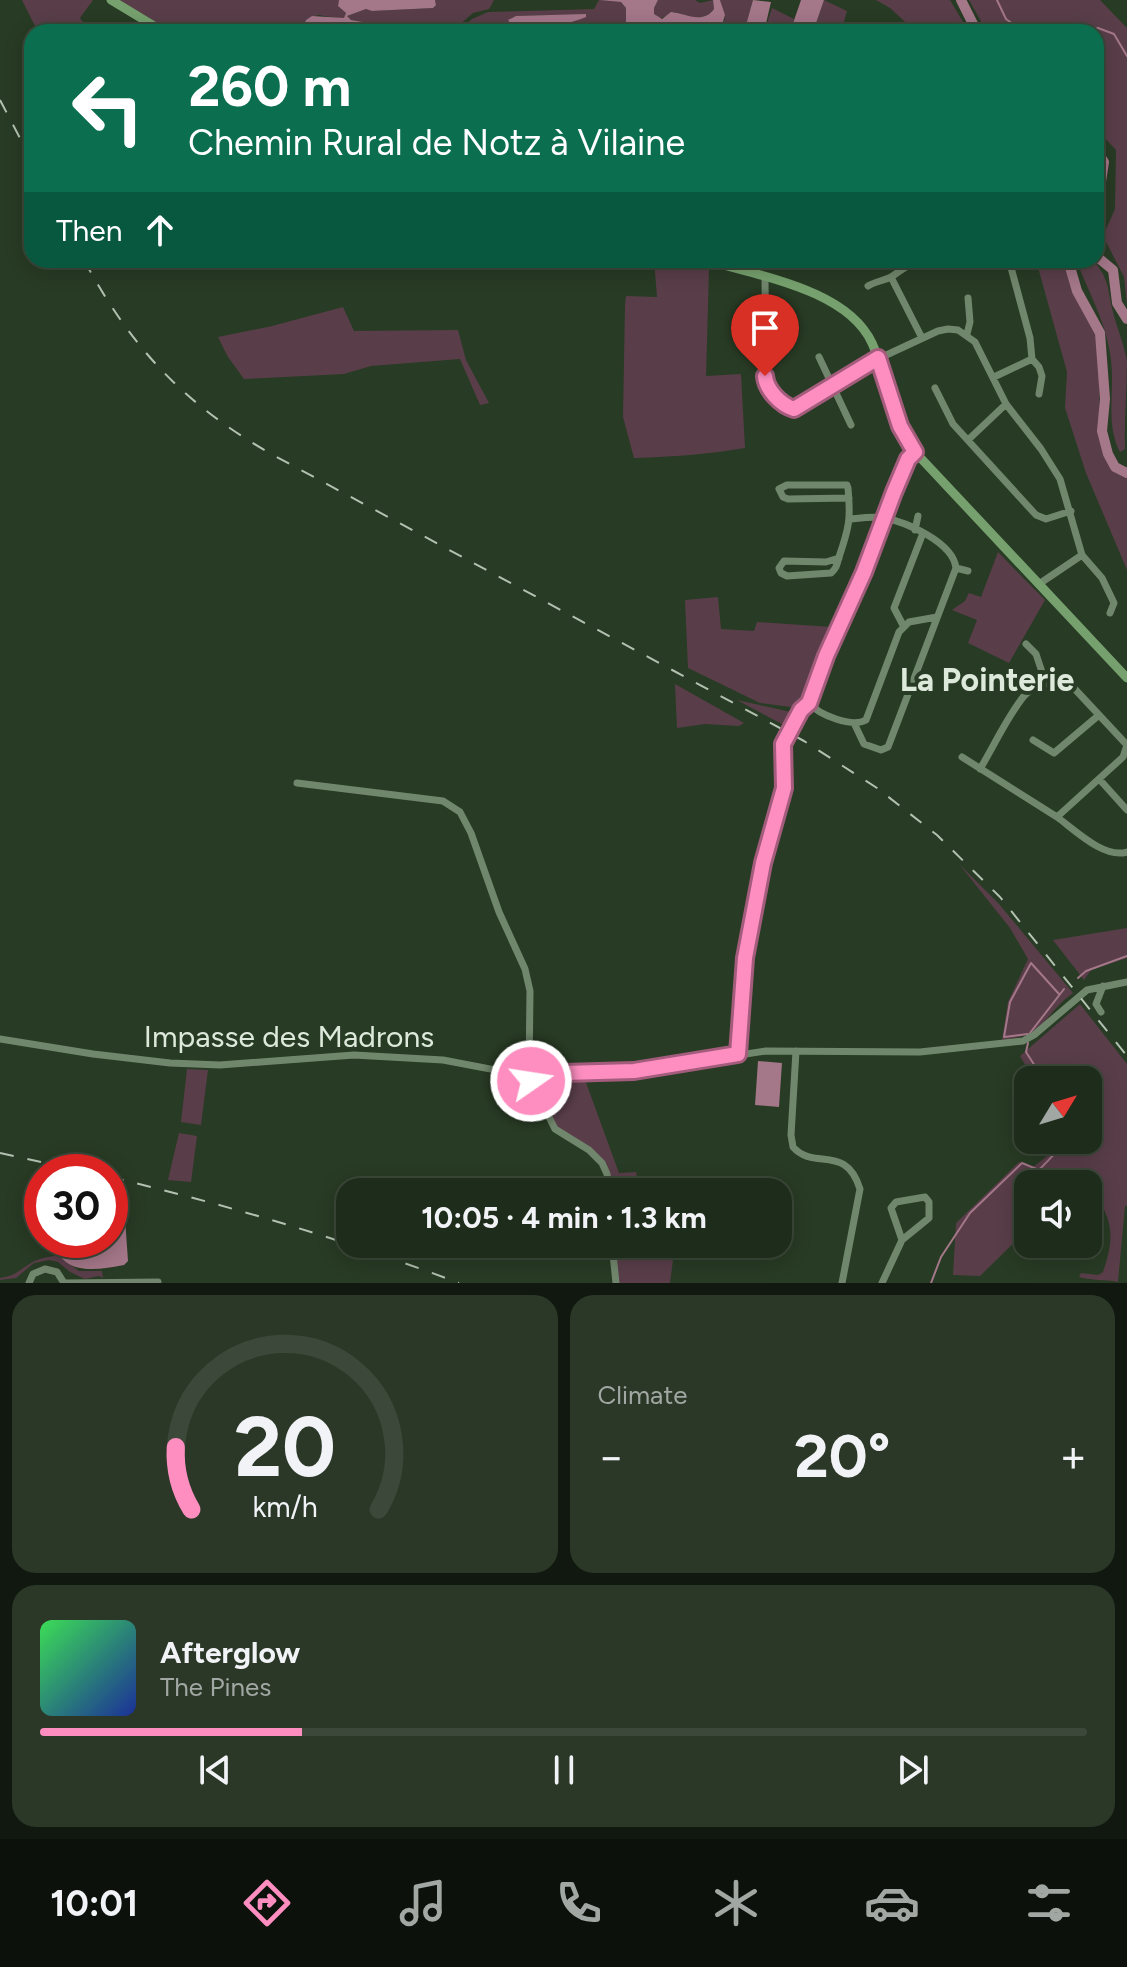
<!DOCTYPE html>
<html lang="en">
<head>
<meta charset="utf-8">
<style>
	body { margin:0; font-family:Figtree,sans-serif; background:#2b3828; color:#f1f3f6; height:100vh; display:flex; flex-direction:column; font-size:30px; white-space:nowrap }
	* { box-sizing:border-box; margin:0 }
	p { font-size:26px; color:#a1a7a3 }
	.icon { flex:none; width:44px; height:44px; fill:none; stroke:currentColor; stroke-width:2; stroke-linecap:round; stroke-linejoin:round }
	.map { position:relative; height:1283px; overflow:hidden }
	.details { display:flex; flex-direction:column; gap:12px; padding:12px; background:#10180f; flex:1 }
	.details>* { flex:none }
	.guide { position:absolute; left:24px; top:24px; width:1080px; height:244px; border-radius:24px; box-shadow:0 4px 20px #0003,0 0 0 2px #3c483a; background:#0b6e4f; color:#fff; overflow:hidden }
	.needle { width:52px; rotate:52deg }
	.buttons { position:absolute; left:1014px; top:1066px; display:grid; gap:16px }
	.buttons a { display:grid; place-items:center; width:88px; height:88px; border-radius:16px; background:#1e2c1b; box-shadow:0 4px 20px #0003,0 0 0 2px #3c483a; font-size:40px }
	.speed { position:absolute; left:24px; top:1154px; display:flex; gap:16px; font-size:40px; font-weight:700; text-align:center }
	.speed>* { display:grid; place-content:center; width:104px; height:104px; border-radius:50%; background:#1e2c1b; box-shadow:0 4px 20px #0003,0 0 0 2px #3c483a; line-height:1 }
	.speed .limit { border:12px solid #d22; background:#fff; color:#111 }
	.pin { position:absolute; display:grid; place-items:center; width:68px; height:68px; color:#fff; margin:-82px -34px; border-radius:50% 50% 50% 0; rotate:-45deg; box-shadow:0 0 8px #0007 }
	.pin .icon { rotate:45deg }
	.me { position:absolute; width:88px; margin:-44px; rotate:77deg; stroke-linejoin:round; filter:drop-shadow(0 0 6px #0008) }
	.turn { display:flex; align-items:center; gap:28px; height:168px; padding:0 32px; font-size:36px }
	.turn .icon { width:104px; height:104px; stroke-width:2.5 }
	.turn b { display:block; font-size:56px; line-height:68px }
	.then { display:flex; align-items:center; height:76px; padding:0 32px; background:#0003; gap:16px; font-size:30px }
	.big { font-size:60px; font-weight:700; line-height:1.1 }
	.details .card { flex:1; display:flex; flex-direction:column; justify-content:center; gap:12px; min-width:0; padding:0 28px; border-radius:24px; background:#2b3828 }
	.details .dial { align-items:center; gap:0 }
	.dial svg { height:208px; overflow:visible; fill:none; stroke:#3c483a; stroke-width:7; stroke-linecap:round; text-anchor:middle }
	.dial text { fill:#f1f3f6; stroke:none }
	.song { display:flex; align-items:center; gap:24px }
	.cover { width:96px; height:96px; border-radius:12px; background:linear-gradient(135deg,hsl(130 70% 55%),hsl(230 70% 35%)) }
	.played { height:8px; border-radius:4px; background:linear-gradient(90deg,#fd8ebf 25%,#3c483a 25%) }
	.keys { display:flex; justify-content:space-around; direction:ltr }
	.heat { display:flex; justify-content:space-between; align-items:center; font-size:44px; direction:ltr }
	.details .tiles { flex:1; display:grid; gap:12px; grid-template-columns:1fr 1fr }
	.card:last-child { grid-column:span 2 }
	.trip { position:absolute; left:336px; top:1178px; width:456px; height:80px; border-radius:24px; background:#1e2c1b; box-shadow:0 4px 20px #0003,0 0 0 2px #3c483a; font-weight:700; line-height:80px; text-align:center }
	.menu { display:flex; height:128px; justify-content:space-around; align-items:center; background:#0c120b; color:#a1a7a3 }
	.menu .icon { width:56px; height:56px }
	.menu .current { color:#fd8ebf }
	.menu b { font-size:36px; color:#f1f3f6 }
	.map>svg:first-child { display:block }
	.green { fill:#593e49; fill-rule:evenodd }
	.water { fill:#a47789 }
	.lines { fill:none; stroke-linecap:round; stroke-linejoin:round }
	.stream { stroke:#a47789; stroke-width:2 }
	.river { stroke:#a47789; stroke-width:10 }
	.minor { stroke:#71876d; stroke-width:7 }
	.major { stroke:#76a16e; stroke-width:9 }
	.rail { stroke:#b3c1b1; stroke-width:2; stroke-dasharray:14 14; stroke-linecap:butt }
	.route-casing { stroke:#a45c7c; stroke-width:20 }
	.route { stroke:#fd8ebf; stroke-width:14 }
	.labels { text-anchor:middle; dominant-baseline:central; stroke-width:8; stroke-linejoin:round; paint-order:stroke }
	.street-label { font-size:30px; fill:#dde9db; stroke:#283b24 }
	.neighbourhood-label { font-size:32px; font-weight:bold; fill:#dde9db; stroke:#283b24 }
</style>
</head>
<body>
<div class="map">
<svg width="1127" height="1283" viewBox="0 0 1127 1283">
	<rect width="100%" height="100%" fill="#283b24"/>
	<path class="green" d="M22,0H93L80,18L90,32H38Z
		M118,0H339L338,6L346,13L344,19L318,15L306,20L301,32H172Z
		M435,0H494L489,9L473,13L451,32H418V29L409,25L392,27L351,20L347,16L366,9L373,11L433,8L436,5Z
		M599,0L621,2L626,8V23L608,32H457L472,19L488,12L594,9ZM566,15L581,19L569,21L555,28L515,30L512,27L511,18L517,16Z
		M658,0H695L700,3L713,0L714,9C705,22 687,17 675,12L659,19L654,14V8Z
		M720,0H753L744,32H720L725,18Z
		M824,0L847,11L841,32H813Z
		M876,0H950L969,32H916L890,8Z
		M969,0H1100L1127,28V305L1124,277L1103,236L1115,209L1116,150L1096,129V32H987Z
		M772,8L794,19L790,32H764Z
		M654,260H676L709,270L706,376L741,374L745,448C710,454 672,457 634,458L623,417L625,305L626,296L657,297Z
		M1036,260H1064C1069,272 1072,284 1077,295C1083,309 1093,320 1096,335C1106,381 1088,436 1117,474L1127,475V570L1086,473L1065,408L1067,372Z
		M1076,260H1093C1110,280 1107,288 1113,312C1117,328 1124,344 1127,361C1127,390 1124,420 1125,449L1120,452C1105,424 1115,391 1111,360C1107,324 1089,293 1076,260Z
		M343,307L354,331L458,330L466,360L489,403L480,405L460,359L371,366L344,374L244,379L228,357L218,337L272,326Z
		M998,552L1045,600L1009,663L968,643L977,620L952,610L965,601L969,593L981,597Z
		M718,597L721,629L754,631L757,622L832,627L815,678L799,708L760,703L688,668L685,600Z
		M675,684L744,723L739,726L705,724L677,728Z
		M737,700L791,712L796,714L789,728Z
		M959,864L999,904L1073,993C1041,1016 1049,1035 1002,1040L1008,1002L1028,959L1010,928Z
		M1127,928V958L1091,970L1084,980L1053,940Z
		M1080,1004L1127,1064V1206H1125L1118,1282C1104,1279 1093,1281 1079,1277L1081,1273L1098,1275L1103,1272C1117,1232 1111,1216 1088,1184H1028V1229L980,1276L953,1275L956,1223L1019,1162L1033,1167L1060,1146L1061,1140H1088V1080H1034L1020,1056Z
		M187,1069L208,1070L201,1125L181,1122Z
		M535,1077H584L619,1173L636,1172L640,1192H611L603,1161L559,1130L534,1081Z
		M179,1133L197,1136L191,1182L168,1180Z
		M646,1244H675L670,1283H618L615,1249L644,1252Z
		M58,1255L79,1271H102L103,1278L99,1276L85,1279L70,1272L58,1262L49,1260L34,1263L16,1278L0,1280V1278C18,1275 17,1271 31,1263C39,1258 49,1257 58,1255Z"/>
	<path class="water" d="M339,0H435L436,5L433,8L372,11L366,9L347,16L351,20L392,27L409,25L418,29V32H301L306,20L312,16L344,18L346,13L338,6Z
		M599,0H658L654,8V14L662,19L671,12C685,13 702,25 714,9L713,0H720L725,15L720,32H608L626,23V8L621,2Z
		M753,0L771,2L764,32H744Z
		M801,0H824L813,32H790Z
		M586,14V17L581,19L543,31L515,30L508,20L516,16Z
		M758,1061L782,1063L779,1107L755,1105Z
		M110,1209L125,1218L128,1261L124,1265C96,1270 62,1277 53,1240H110Z"/>
	<g class="lines">
		<path class="stream" d="M997,0L1006,19L1024,32
			M1086,32L1098,28L1114,34L1127,56
			M1078,978L1086,971L1127,956
			M1030,1033L1064,989
			M1028,1034L1004,1037L1010,1002L1031,963L1059,994
			M1028,1043L1026,1052L1044,1080
			M931,1283L941,1257L970,1213L1022,1163L1039,1170L1063,1145L1065,1140"/>
		<path class="river" d="M961,0L977,32
			M1096,150L1104,162L1096,214
			M1096,256L1113,270L1117,303L1127,319
			M1068,260L1077,291L1100,333L1105,399L1102,431L1108,454L1115,467L1127,473"/>
		<path class="minor" d="M1009,260L1030,338L1032,359L1039,367L1042,376L1039,394
			M765,278L766,384L784,404L794,409L867,364L938,331L948,329L958,330L975,342L1006,404L1041,449L1060,479L1082,555L1102,578L1114,603L1110,613
			M892,279L922,338
			M868,286C876,281 888,280 894,275C903,269 909,264 919,260
			M967,334L970,322L968,298
			M819,357L851,425
			M994,377L1032,359
			M935,388L953,424L1036,515L1046,519L1071,511
			M968,440L1006,404
			M851,519C861,518 873,516 884,518C906,522 953,542 956,568L888,747L881,750L864,744L854,723
			M915,530L918,516
			M839,558L826,562L784,561L779,568L781,573L787,576L831,573C837,568 837,564 839,557C849,528 851,519 848,488L847,485H787L779,489L783,497L788,499L849,498
			M956,568L968,571
			M1039,584L1082,555
			M904,627L894,608L923,533
			M1026,644L1036,654L1046,684
			M809,703L826,656L864,572L894,492L908,459L915,452
			M809,703C819,715 852,728 866,720L899,632L909,622L937,617
			M1033,740L1054,753L1099,715
			M962,757L1057,817L1123,757L1127,745
			M980,769C994,746 1007,717 1024,696C1034,684 1059,679 1072,686L1127,745
			M1100,780L1127,810
			M297,783L443,801L460,812L471,833L499,912L525,969L530,991L529,1074L535,1089L555,1129L589,1150L602,1163L607,1174L610,1192
			M1057,817C1075,830 1104,859 1127,852
			M1101,1012L1096,1004L1103,986
			M0,1039L93,1054L170,1063L220,1065L354,1055L443,1060L522,1075L634,1071L766,1051L920,1052L1023,1041L1034,1035L1087,990L1127,982
			M796,1051L791,1135L793,1147C814,1171 846,1143 860,1189L842,1283
			M738,1054L748,941L763,863L784,788L783,744L801,710L809,703
			M612,1244L616,1283
			M29,1283L33,1274L45,1269L57,1272L64,1283
			M64,1283L158,1282
			M882,1283L902,1240L929,1218V1202L925,1197L896,1202L891,1208L902,1240"/>
		<path class="major" d="M111,0L164,32
			M706,260C758,276 847,289 872,343C888,379 894,417 915,452L1127,678"/>
		<path class="rail" d="M0,100L32,161
			M84,260C132,349 185,405 273,455L804,741L877,788L937,835L1000,897L1127,1056
			M0,1153L87,1172
			M110,1177C228,1205 345,1240 459,1283"/>
	</g>
	<g class="lines">
		<g class="route-casing">
			<path id="route" d="M531,1081L529,1074L634,1071L738,1054L745,958L763,863L784,788L783,744L801,710L809,703L826,656L864,572L894,492L908,459L915,452L900,426L878,358L794,409C781,405 766,390 765,376"/>
		</g>
		<use href="#route" class="route"/>
	</g>
	<g class="labels">
		<g class="street-label">
			<text x="289" y="1036">Impasse des Madrons</text>
		</g>
		<g class="neighbourhood-label">
			<text x="987" y="680">La Pointerie</text>
		</g>
	</g>
</svg>
<div class="buttons">
<a><svg class="needle" viewBox="-14 -14 28 28"><path d="M0-13l5 13h-10z" fill="#e53935"/><path d="M0 13l5-13h-10z" fill="#a1a7a3"/></svg></a>
<a><svg class="icon" aria-label="sound" viewBox="0 0 24 24"><path d="M4 9h4l5-4v14l-5-4H4zM17 9q2 3 0 6"/></svg></a>
</div>
<div class="speed"><div class="limit">30</div></div>
<div class="pin" style="left:765px;top:376px;background:#d93025"><svg class="icon" aria-label="arrive" viewBox="0 0 24 24"><path d="M6 21V4h12l-3 4 3 4H6"/></svg></div>
<svg class="me" style="left:531px;top:1081px" viewBox="-20 -20 40 40"><circle r="17" fill="#fd8ebf" stroke="#fff" stroke-width="3"/><path d="M0-11L8 9 0 5-8 9z" fill="#fff"/></svg>
<div class="trip">10:05 · 4 min · 1.3 km</div>
<div class="guide">
<div class="turn"><svg class="icon" aria-label="left" viewBox="0 0 24 24"><path d="M17 20v-9H6M10 6l-5 5 5 5"/></svg><div><b>260 m</b>Chemin Rural de Notz à Vilaine</div></div>
<div class="then">Then<svg class="icon" aria-label="ahead" viewBox="0 0 24 24"><path d="M12 20V5M6 11l6-6 6 6"/></svg></div>
</div>
</div>
<section class="details">
<div class="tiles">
<div class="card dial"><svg viewBox="0 0 100 80">
<path d="M14 69A42 42 0 1 1 86 69"/>
<path d="M14 69A42 42 0 0 1 8 45" stroke="#fd8ebf"/>
<text x="50" y="56" font-size="32" font-weight="700">20</text>
<text x="50" y="72" font-size="11">km/h</text>
</svg></div>
<div class="card"><p>Climate</p>
<div class="heat"><a>−</a><b class="big">20°</b><a>+</a></div>
</div>
<div class="card">
<div class="song"><i class="cover"></i><div><b>Afterglow</b><p>The Pines</p></div></div>
<div class="played"></div>
<div class="keys"><svg class="icon" aria-label="previous" viewBox="0 0 24 24"><path d="M18 5L8 12l10 7zM5 5v14"/></svg><svg class="icon" aria-label="pause" viewBox="0 0 24 24"><path d="M8 5v14M16 5v14"/></svg><svg class="icon" aria-label="next" viewBox="0 0 24 24"><path d="M6 5l10 7-10 7zM19 5v14"/></svg></div>
</div>
</div>
</section>
<nav class="menu">
<b>10:01</b>
<svg class="icon current" aria-label="directions" viewBox="0 0 24 24"><path d="M12 3l9 9-9 9-9-9zM9 14v-3h6M13 9l2 2-2 2"/></svg>
<svg class="icon" aria-label="music" viewBox="0 0 24 24"><path d="M9 18V5l10-2v13"/><circle cx="6" cy="18" r="3"/><circle cx="16" cy="16" r="3"/></svg>
<svg class="icon" aria-label="phone" viewBox="0 0 24 24"><path d="M5 4h4l2 5-3 2q2 4 5 5l2-3 5 2v4C11 20 4 13 5 4z"/></svg>
<svg class="icon" aria-label="climate" viewBox="0 0 24 24"><path d="M12 3v18M4 7l16 10M4 17L20 7"/></svg>
<svg class="icon" aria-label="car" viewBox="0 0 24 24"><path d="M5 17H2v-5l4-1 3-4h7l3 4 3 1v5h-3M9 17h6M6 11h13"/><circle cx="7" cy="17" r="2"/><circle cx="17" cy="17" r="2"/></svg>
<svg class="icon" aria-label="filters" viewBox="0 0 24 24"><path d="M4 7h16M4 17h16"/><circle cx="9" cy="7" r="2"/><circle cx="15" cy="17" r="2"/></svg>
</nav>
</body>
</html>
